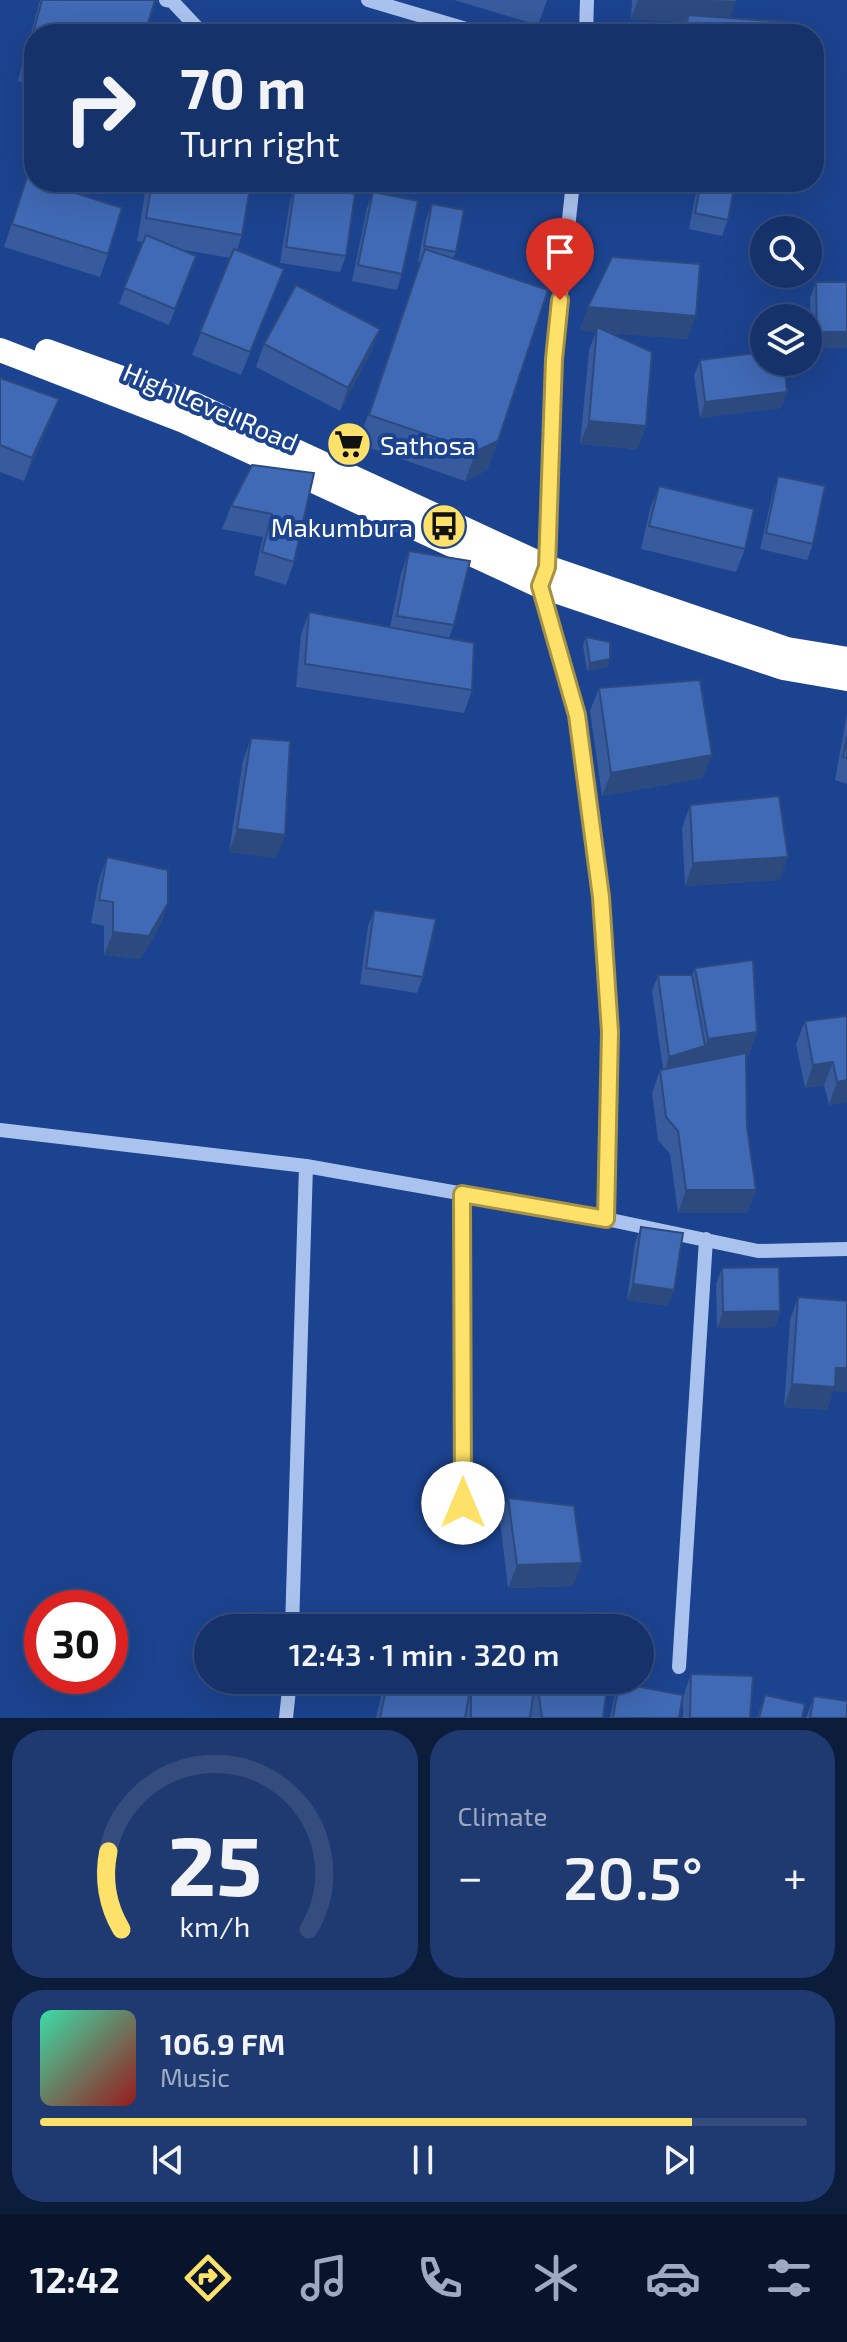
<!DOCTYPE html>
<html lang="en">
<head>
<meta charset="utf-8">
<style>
	body { margin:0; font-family:"Exo 2",sans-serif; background:#1e3a71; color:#f1f3f6; height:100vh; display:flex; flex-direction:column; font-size:30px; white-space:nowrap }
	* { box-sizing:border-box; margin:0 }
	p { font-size:26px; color:#9daac1 }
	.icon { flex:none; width:44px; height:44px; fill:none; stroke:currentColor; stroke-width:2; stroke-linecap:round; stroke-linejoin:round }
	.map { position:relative; height:1718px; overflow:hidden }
	.drawer { display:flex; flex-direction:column; gap:12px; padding:12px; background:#0c1c3b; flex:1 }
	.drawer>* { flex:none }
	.guide { position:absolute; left:24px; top:24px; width:800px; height:168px; border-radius:32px; box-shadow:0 8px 32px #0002,0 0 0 2px #344d7e; background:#15326b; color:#f1f3f6; overflow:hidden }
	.tools { position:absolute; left:750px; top:216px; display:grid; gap:16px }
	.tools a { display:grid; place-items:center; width:72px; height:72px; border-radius:50%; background:#15326b; box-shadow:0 8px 32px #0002,0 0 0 2px #344d7e; font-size:40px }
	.speed { position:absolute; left:24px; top:1590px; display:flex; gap:16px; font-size:40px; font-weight:700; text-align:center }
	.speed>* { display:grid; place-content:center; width:104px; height:104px; border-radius:50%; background:#15326b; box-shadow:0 8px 32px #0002,0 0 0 2px #344d7e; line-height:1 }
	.speed .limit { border:12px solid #d22; background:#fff; color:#111 }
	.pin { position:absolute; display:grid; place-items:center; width:68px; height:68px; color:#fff; margin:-82px -34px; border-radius:50% 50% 50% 0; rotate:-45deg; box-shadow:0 0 8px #0007 }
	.pin .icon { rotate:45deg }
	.me { position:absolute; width:88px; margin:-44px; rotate:0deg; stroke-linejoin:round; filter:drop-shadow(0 0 6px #0008) }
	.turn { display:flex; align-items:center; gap:28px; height:168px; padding:0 24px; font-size:36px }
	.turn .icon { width:104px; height:104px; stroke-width:2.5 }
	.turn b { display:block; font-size:56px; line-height:68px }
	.big { font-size:60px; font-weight:600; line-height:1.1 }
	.drawer .tile { flex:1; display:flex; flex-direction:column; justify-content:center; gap:12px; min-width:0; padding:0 28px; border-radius:32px; background:#1e3a71 }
	.drawer .dial { align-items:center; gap:0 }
	.dial svg { height:208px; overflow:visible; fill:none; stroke:#344d7e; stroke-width:7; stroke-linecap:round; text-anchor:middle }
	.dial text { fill:#f1f3f6; stroke:none }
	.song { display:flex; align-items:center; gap:24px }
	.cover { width:96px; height:96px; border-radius:12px; background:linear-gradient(135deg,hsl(160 70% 55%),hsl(0 70% 35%)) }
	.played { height:8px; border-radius:4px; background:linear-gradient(90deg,#fee168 85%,#344d7e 85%) }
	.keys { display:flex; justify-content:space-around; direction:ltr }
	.heat { display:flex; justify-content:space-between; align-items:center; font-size:44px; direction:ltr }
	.drawer .tiles { flex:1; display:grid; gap:12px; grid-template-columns:1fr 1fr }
	.tile:last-child { grid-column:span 2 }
	.trip { position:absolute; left:194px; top:1614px; width:460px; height:80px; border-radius:40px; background:#15326b; box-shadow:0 8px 32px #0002,0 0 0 2px #344d7e; font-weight:600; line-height:80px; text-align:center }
	.menu { display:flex; height:128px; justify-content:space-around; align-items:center; background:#08142b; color:#9daac1 }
	.menu .icon { width:56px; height:56px }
	.menu .on { color:#fee168 }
	.menu b { font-size:36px; color:#f1f3f6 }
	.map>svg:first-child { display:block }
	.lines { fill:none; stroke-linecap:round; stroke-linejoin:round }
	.minor { stroke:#aac3ee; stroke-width:14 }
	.highway { stroke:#fff; stroke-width:24 }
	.wall { fill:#375b9c }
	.shaded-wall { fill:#2d4a7f }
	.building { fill:#406ab5; stroke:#2d4a7f; stroke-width:2 }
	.route-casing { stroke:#a59244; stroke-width:20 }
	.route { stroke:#fee168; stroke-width:14 }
	.labels { text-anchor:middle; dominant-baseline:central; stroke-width:8; stroke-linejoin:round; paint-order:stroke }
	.street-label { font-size:26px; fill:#fff; stroke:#1c438f }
	.poi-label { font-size:26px; fill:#fff; stroke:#1c438f; text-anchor:start }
</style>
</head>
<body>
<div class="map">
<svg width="847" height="1718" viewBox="0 0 847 1718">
	<rect width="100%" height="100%" fill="#1c438f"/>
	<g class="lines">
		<path class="minor" d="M166,0L172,1L203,34
			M368,0L483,34
			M586,34L587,0
			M573,182L554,359L547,567L540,586L577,715L601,897L610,1032L606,1219L758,1251L847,1249
			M0,1130L306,1166
			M462,1194L463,1534
			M292,1628L306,1166L606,1219
			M679,1667L706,1239
			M286,1718L290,1680"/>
		<path class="highway" d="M0,350L184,421L540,586L783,668L847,679
			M47,351L192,403L547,567L787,649L847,659"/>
	</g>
	<path class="wall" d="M40,0H155L148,23L34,34V86L18,81Z
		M454,0H547L538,25Z
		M632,0H736L730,18L798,34H681L685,22L631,19Z
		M27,177L108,254L100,277L4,247Z
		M147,182H251L242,235L237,250L284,269L241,375L192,355L231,258L178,249L196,256L169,325L119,304L143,242L137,241Z
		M423,182H456L454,187Z
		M698,182H735L728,220L722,236L689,229Z
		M295,185L346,256L340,272L280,263L290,201Z
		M373,192L402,274L397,290L352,281L367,208Z
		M432,204L456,252L453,258L498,441L487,470L465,481L358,444L420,262H418L426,220Z
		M816,282H847L811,348L810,298Z
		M588,307L688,339L609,333L646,426L637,449L580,444L589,350L596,332L580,330Z
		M380,329L371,352L340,411L256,367L264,344Z
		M700,360L787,392L781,408L700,418L694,376Z
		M0,378L59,399L50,422L24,481L0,472Z
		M252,465L294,562L286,585L254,575L263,537L222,529L231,506Z
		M778,476L813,544L807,560L760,549L773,492Z
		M659,486L745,549L736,572L641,549L650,509Z
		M409,551L454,625L449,638L472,690L464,713L296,687L301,635L309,612L390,627L401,574Z
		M586,637L610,659L607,667L587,671L583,645Z
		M599,688L703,778L602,796L590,711Z
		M847,713V784L835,780Z
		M251,738L285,835L276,858L229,852L243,761Z
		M690,805L780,880L685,886L682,828Z
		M107,857L168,903L160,926L140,959L104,955V926L91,923L99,880Z
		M374,910L423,977L417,993L360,984L368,926Z
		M695,968L757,1032L749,1055L746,1056L747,1127L756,1190L747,1213H678L670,1154L658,1140L652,1093L660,1070L663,1069L652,991L658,975H692Z
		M847,1016V1102L829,1105L824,1085L805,1088L796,1044L805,1021Z
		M641,1227L674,1290L668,1306L627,1300L635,1243Z
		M722,1268L780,1311L775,1327L717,1328L716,1284Z
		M798,1297L833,1391L827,1410L784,1407L790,1320Z
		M508,1498L573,1586L508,1588L500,1521Z
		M691,1674L750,1718H683V1697Z
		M385,1680H608L603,1718H376Z
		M619,1683L679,1718H610L614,1699Z
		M765,1695L802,1718H757Z
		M814,1696L847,1718H806Z"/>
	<path class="shaded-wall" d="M638,0H711L736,1L728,24L688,15L685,22L631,19Z
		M588,307L696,316L688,339L597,332V327L596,332L580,330Z
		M380,329L371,352L340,411L348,388Z
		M817,332H847V348H811Z
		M787,392L781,408L700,418L705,402Z
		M59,399L50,422L24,481L32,458Z
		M589,421L646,426L637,449L580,444Z
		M498,441L487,470L465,481L476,451Z
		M610,659L607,667L587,671L590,663Z
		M712,755L703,778L602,796L611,773Z
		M237,829L285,835L276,858L229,852Z
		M788,857L780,880L685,886L693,863Z
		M168,903L160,926L140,959L104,955L113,932Z
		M757,1032L749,1055L699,1062L708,1039Z
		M705,1046L699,1062L664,1073L669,1057Z
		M833,1062L824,1085L805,1088L813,1065Z
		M847,1080V1102L829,1105L837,1082Z
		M686,1190H756L747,1213H678Z
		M633,1284L674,1290L668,1306L627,1300Z
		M780,1311L775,1327L717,1328L723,1312Z
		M836,1368H847V1392L833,1391L827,1410L784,1407L792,1384Z
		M582,1563L573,1586L508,1588L517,1565Z"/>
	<path class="building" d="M42,0H155L148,23L189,34H34V54L28,52Z
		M688,15L799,23L798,34H686Z
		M27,177L34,180V182H41L122,208L108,254L12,224Z
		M152,182H251L242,235L146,218Z
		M701,182H735L728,220L695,213Z
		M295,185L355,194L346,256L286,247Z
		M373,192L418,201L402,274L358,265Z
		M432,204L464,210L456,252L424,246Z
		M146,235L196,256L175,309L124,288Z
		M234,249L284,269L250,352L200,332Z
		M425,249L548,290L498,441L476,451L369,415Z
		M612,257L700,264L696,316L588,307Z
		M816,282H847V332H817Z
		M296,285L380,329L348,388L264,344Z
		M597,327L652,352L646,426L589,421Z
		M764,352V362H784L787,392L705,402L700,360Z
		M0,378L59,399L32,458L0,445Z
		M252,465L314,473L294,562L262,552L272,514L231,506Z
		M778,476L825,486L813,544L766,533Z
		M659,486L754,509L745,549L649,526Z
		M409,551L470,561L454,625L397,616Z
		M309,612L474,643L472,690L305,664Z
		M586,637L610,642V659L590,663Z
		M700,680L712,755L611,773L599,688Z
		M847,737V758L843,757Z
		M251,738L290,741L285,835L237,829Z
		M779,796L788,857L693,863L690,805Z
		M107,857L168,870V903L149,936L113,932V902L99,900Z
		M374,910L436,919L423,977L366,968Z
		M753,960L757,1032L708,1039L695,968Z
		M658,975H692L705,1046L669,1057Z
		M847,1016V1080L837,1082L833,1062L813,1065L805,1021Z
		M746,1053L747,1127L756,1190H686L678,1131L666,1117L660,1070Z
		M641,1227L683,1233L674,1290L633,1284Z
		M779,1267L780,1311L723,1312L722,1268Z
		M798,1297L847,1301V1368H836L835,1387L792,1384Z
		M508,1498L574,1506L582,1563L517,1565Z
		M691,1674L753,1676L750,1718H690Z
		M388,1680H535L530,1718H471V1684L465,1718H380Z
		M537,1680H608L603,1718H542Z
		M619,1683L683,1695L679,1718H613Z
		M765,1695L805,1704L802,1718H759Z
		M814,1696L847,1701V1718H810Z"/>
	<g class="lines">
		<g class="route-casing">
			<path id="route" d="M463,1503L462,1194L606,1219L610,1032L601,897L577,715L540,586L547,567L554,359L560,300"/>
		</g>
		<use href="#route" class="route"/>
	</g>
	<defs>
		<g id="supermarket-disc" transform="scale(2.3)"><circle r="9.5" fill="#fee168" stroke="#1c438f"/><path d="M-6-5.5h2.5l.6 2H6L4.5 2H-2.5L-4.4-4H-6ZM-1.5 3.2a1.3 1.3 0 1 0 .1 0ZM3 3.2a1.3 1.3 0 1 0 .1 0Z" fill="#111"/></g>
		<g id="bus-disc" transform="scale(2.3)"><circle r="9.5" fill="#fee168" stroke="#1c438f"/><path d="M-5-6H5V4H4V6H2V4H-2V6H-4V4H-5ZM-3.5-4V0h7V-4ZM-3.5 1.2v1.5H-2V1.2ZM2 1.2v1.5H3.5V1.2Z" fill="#111"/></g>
	</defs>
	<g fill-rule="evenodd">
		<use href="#supermarket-disc" x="349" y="444"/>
		<use href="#bus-disc" x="444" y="526"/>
	</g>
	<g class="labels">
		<g class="street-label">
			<text transform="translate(211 406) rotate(23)">High Level Road</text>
		</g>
		<g class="poi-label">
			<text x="380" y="444">Sathosa</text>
			<text x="413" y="526" text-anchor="end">Makumbura</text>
		</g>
	</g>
</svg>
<div class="tools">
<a><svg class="icon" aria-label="search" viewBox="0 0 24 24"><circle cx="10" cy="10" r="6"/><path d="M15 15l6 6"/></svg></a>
<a><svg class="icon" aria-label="layers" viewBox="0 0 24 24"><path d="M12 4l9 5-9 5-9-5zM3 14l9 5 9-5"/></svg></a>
</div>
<div class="speed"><div class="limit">30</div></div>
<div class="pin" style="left:560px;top:300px;background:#d93025"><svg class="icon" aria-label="arrive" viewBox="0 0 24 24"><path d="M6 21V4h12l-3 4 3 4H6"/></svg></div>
<svg class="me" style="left:463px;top:1503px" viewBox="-20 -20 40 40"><circle r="19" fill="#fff"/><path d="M0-13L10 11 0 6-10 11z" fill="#fee168"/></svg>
<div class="trip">12:43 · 1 min · 320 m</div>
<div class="guide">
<div class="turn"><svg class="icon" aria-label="right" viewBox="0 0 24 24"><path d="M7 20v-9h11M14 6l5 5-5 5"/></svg><div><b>70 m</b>Turn right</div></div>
</div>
</div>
<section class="drawer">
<div class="tiles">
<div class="tile dial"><svg viewBox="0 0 100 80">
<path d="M14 69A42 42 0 1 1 86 69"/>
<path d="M14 69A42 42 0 0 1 9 39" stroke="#fee168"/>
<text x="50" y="56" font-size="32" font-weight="700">25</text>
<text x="50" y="72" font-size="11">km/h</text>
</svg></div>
<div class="tile"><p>Climate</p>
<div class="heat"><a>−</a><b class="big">20.5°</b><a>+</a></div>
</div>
<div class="tile">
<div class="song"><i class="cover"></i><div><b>106.9 FM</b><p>Music</p></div></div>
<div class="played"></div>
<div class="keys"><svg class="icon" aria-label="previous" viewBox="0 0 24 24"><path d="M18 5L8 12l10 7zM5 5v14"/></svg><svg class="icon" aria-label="pause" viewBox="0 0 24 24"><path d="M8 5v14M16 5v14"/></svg><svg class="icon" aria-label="next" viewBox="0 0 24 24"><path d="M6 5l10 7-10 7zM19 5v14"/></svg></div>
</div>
</div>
</section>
<nav class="menu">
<b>12:42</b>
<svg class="icon on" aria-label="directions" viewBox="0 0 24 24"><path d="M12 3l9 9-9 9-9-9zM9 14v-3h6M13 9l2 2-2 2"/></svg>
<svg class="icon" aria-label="music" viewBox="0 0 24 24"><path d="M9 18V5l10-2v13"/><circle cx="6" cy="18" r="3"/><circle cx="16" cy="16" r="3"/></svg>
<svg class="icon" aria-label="phone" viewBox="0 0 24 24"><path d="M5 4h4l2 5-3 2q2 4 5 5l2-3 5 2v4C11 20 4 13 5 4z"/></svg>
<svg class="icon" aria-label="climate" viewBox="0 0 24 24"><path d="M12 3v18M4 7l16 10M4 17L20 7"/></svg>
<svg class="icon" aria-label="car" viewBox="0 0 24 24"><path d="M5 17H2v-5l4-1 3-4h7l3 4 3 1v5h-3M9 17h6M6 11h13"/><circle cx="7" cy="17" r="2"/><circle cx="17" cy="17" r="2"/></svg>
<svg class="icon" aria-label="filters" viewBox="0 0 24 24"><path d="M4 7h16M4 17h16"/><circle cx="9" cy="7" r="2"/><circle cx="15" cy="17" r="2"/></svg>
</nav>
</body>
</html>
